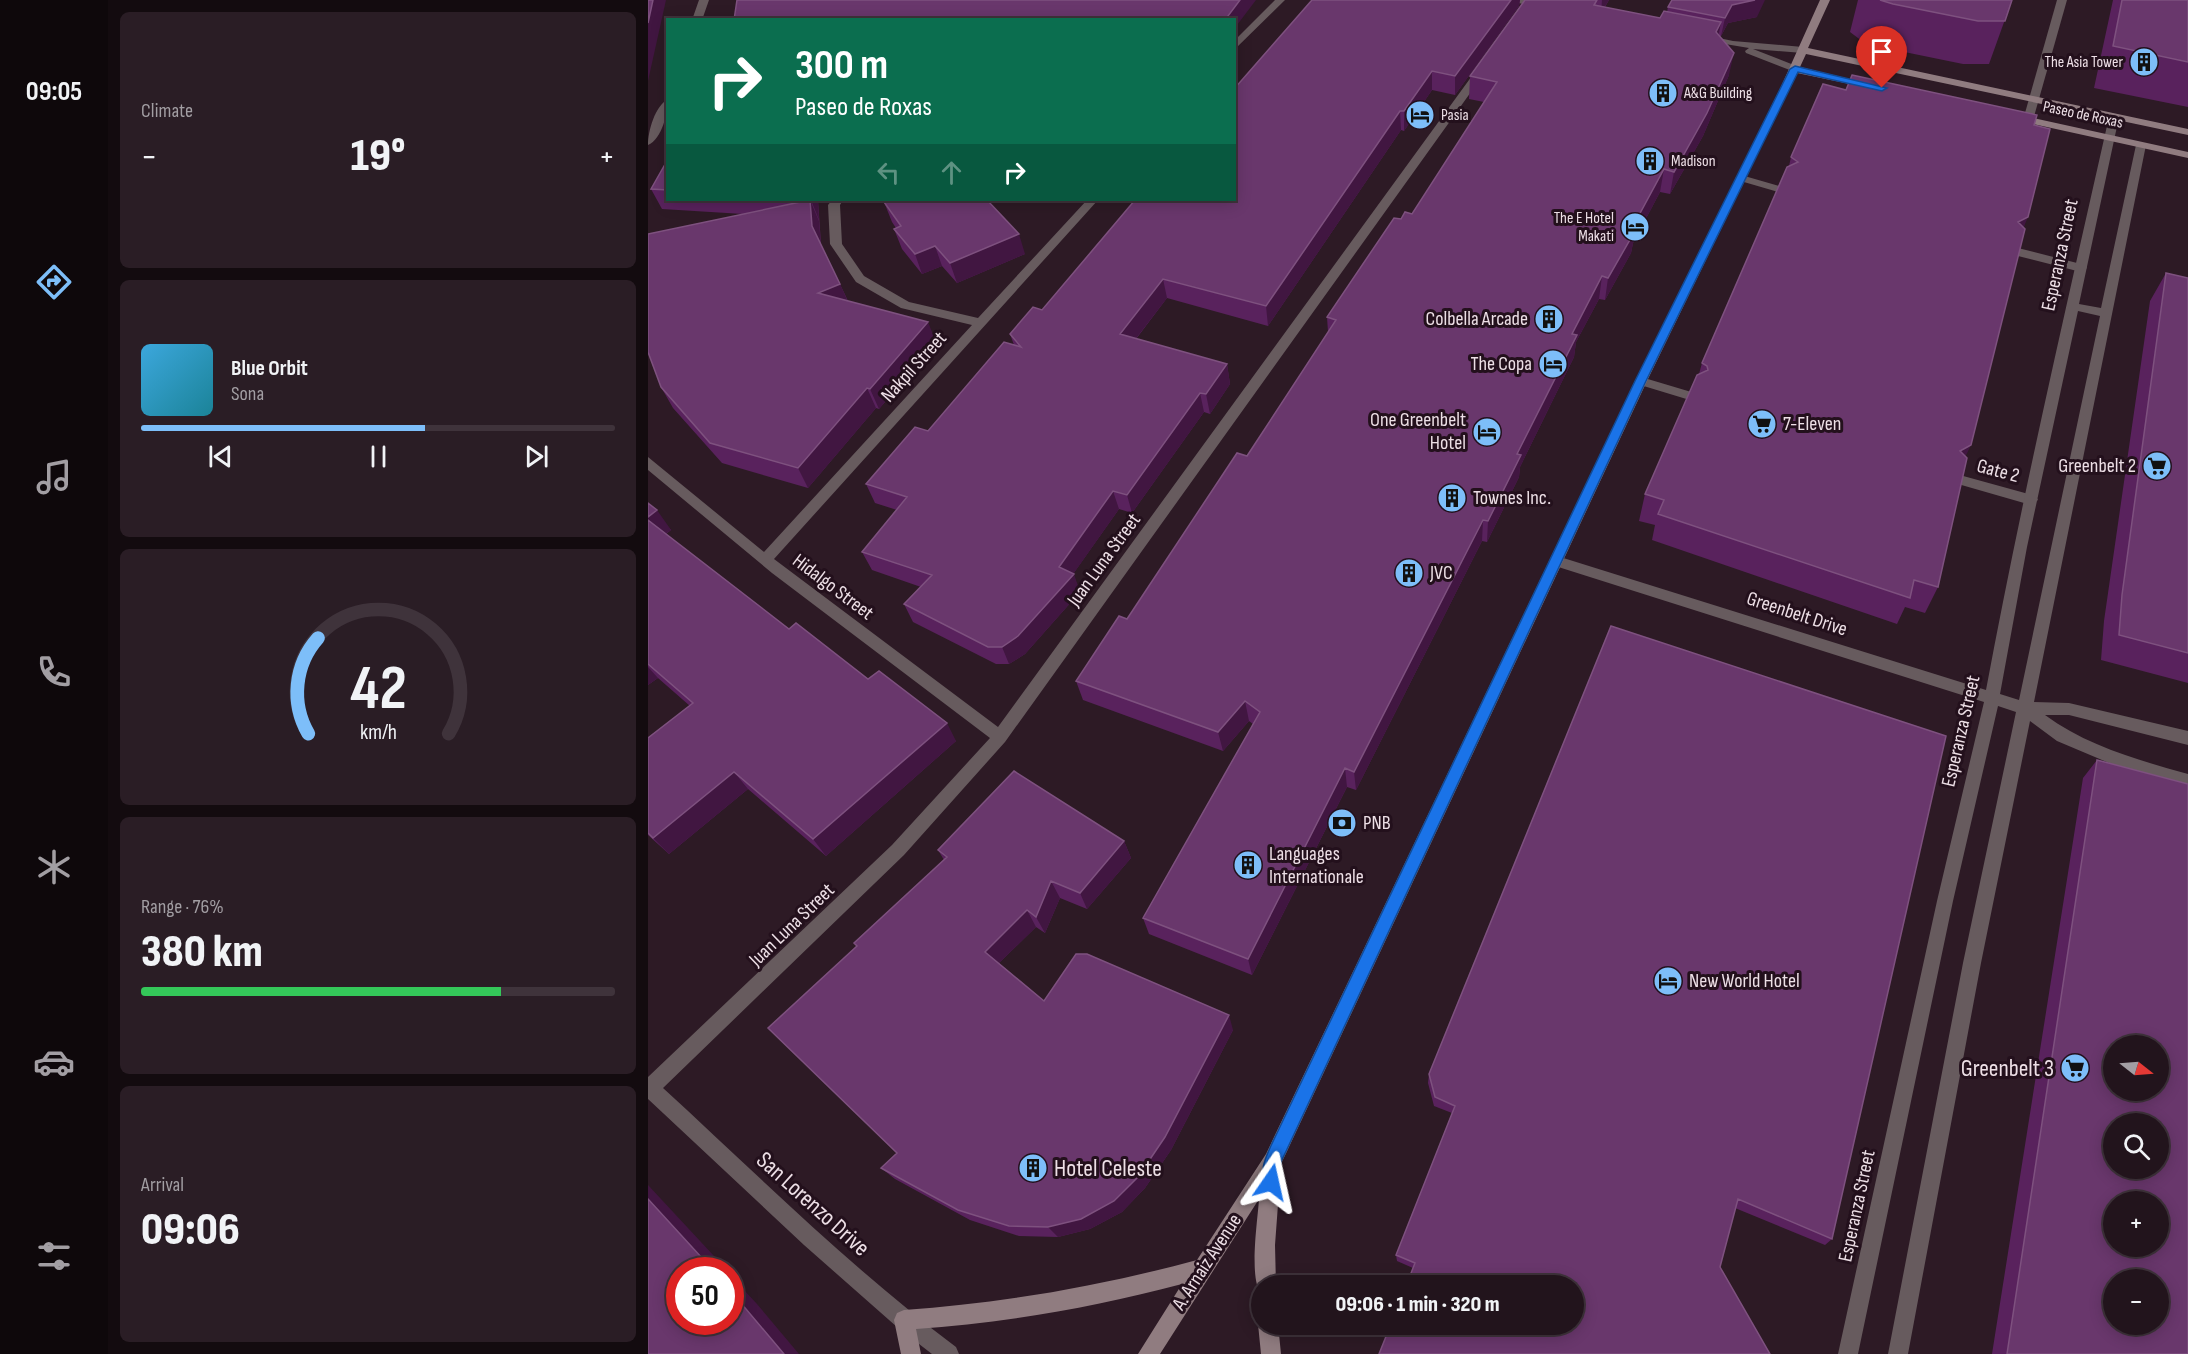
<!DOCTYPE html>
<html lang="en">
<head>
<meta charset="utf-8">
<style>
	body { margin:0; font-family:"Sofia Sans Condensed",sans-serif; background:#2a1d25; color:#f1f3f6; height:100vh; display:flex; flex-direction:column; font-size:22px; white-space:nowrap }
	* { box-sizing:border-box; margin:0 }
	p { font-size:20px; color:#a29ea3 }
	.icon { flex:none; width:33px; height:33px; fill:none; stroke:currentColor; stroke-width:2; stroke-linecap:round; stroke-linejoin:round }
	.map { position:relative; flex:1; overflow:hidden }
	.panel { display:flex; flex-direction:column; gap:12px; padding:12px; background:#130b0f; width:540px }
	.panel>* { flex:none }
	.banner { position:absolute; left:18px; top:18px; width:570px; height:183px; border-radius:0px; box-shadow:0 3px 15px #0003,0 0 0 2px #3f333b; background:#0b6e4f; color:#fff; overflow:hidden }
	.needle { width:39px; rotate:107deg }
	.buttons { position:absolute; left:1455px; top:1035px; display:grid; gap:12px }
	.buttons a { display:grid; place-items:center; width:66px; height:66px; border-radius:50%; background:#22141c; box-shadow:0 3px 15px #0003,0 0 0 2px #3f333b; font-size:30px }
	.speed { position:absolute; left:18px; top:1257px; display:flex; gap:12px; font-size:30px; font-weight:700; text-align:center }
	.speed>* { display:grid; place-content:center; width:78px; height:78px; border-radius:50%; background:#22141c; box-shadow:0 3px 15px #0003,0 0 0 2px #3f333b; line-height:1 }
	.speed .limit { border:9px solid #d22; background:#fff; color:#111 }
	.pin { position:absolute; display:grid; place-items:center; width:51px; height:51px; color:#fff; margin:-62px -26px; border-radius:50% 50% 50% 0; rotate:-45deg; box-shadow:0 0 6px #0007 }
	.pin .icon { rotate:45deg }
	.me { position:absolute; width:66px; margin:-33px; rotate:11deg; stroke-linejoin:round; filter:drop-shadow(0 0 4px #0008) }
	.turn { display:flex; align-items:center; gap:21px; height:126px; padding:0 30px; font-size:27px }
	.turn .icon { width:78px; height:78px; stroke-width:2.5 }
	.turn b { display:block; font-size:42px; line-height:51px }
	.lanes { display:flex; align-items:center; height:57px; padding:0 30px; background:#0003; justify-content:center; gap:30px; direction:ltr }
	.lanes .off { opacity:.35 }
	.big { font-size:45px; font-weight:800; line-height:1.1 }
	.panel .tile { flex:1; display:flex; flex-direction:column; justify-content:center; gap:9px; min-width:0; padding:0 21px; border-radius:9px; background:#2a1d25 }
	.panel .dial { align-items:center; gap:0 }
	.dial svg { height:156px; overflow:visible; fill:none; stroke:#3f333b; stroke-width:7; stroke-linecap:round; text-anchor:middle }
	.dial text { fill:#f1f3f6; stroke:none }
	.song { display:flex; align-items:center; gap:18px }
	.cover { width:72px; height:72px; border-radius:9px; background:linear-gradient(135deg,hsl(200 70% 55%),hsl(190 70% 35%)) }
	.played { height:6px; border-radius:3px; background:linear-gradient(90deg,#7dbef9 60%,#3f333b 60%) }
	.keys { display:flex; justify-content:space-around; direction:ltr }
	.heat { display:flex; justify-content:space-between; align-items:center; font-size:33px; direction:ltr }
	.charge { height:9px; border-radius:4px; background:linear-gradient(90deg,#34c759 76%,#3f333b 0) }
	.trip { position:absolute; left:603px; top:1275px; width:333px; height:60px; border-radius:30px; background:#22141c; box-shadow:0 3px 15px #0003,0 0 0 2px #3f333b; font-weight:800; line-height:60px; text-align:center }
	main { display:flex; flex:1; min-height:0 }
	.dock { display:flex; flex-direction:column; width:108px; justify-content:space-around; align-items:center; background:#0e080b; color:#a29ea3 }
	.dock .icon { width:42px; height:42px }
	.dock .on { color:#7dbef9 }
	.dock b { font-size:27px; color:#f1f3f6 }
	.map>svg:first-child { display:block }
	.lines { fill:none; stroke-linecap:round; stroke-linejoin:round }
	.service { fill:#675b5e; fill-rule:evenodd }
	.minor { fill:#675b5e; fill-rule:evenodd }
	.tertiary { fill:#675b5e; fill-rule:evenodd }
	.secondary { fill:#907c80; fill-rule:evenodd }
	.wall { fill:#59225d }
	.shaded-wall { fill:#411641 }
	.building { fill:#69376c; stroke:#7e517f; stroke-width:1.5; fill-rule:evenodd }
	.route { fill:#1a73e8; stroke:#114b97; stroke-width:1.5 }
	.labels { text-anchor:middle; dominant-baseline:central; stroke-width:6; stroke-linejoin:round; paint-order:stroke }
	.far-poi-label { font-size:16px; fill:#eddfe6; stroke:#23101c; text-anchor:start }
	.far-street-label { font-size:16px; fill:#eddfe6; stroke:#23101c }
	.street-label { font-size:20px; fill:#eddfe6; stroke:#23101c }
	.poi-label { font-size:20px; fill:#eddfe6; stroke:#23101c; text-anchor:start }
	.near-poi-label { font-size:24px; fill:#eddfe6; stroke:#23101c; text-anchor:end }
	.near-street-label { font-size:24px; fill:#eddfe6; stroke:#23101c }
</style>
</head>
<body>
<main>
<nav class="dock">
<b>09:05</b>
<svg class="icon on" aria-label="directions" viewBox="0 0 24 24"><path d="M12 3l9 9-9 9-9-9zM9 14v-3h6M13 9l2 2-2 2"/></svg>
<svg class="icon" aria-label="music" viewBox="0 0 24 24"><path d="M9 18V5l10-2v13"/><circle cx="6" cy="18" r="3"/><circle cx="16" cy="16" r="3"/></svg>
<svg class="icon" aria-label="phone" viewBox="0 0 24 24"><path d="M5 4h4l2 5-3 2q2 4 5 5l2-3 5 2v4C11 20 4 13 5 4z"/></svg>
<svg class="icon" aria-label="climate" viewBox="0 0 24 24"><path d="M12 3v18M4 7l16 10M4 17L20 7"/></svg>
<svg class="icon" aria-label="car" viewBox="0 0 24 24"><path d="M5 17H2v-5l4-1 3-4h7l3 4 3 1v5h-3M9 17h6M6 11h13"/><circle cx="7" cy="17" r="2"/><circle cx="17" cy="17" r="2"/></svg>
<svg class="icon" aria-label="filters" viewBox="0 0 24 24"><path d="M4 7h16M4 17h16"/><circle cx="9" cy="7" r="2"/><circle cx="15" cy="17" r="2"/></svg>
</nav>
<section class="panel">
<div class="tile"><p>Climate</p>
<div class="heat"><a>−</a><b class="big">19°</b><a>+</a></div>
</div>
<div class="tile">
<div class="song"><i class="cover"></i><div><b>Blue Orbit</b><p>Sona</p></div></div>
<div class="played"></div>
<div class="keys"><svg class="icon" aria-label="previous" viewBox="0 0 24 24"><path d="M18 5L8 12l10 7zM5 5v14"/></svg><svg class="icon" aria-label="pause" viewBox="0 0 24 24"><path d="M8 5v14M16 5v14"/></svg><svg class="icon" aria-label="next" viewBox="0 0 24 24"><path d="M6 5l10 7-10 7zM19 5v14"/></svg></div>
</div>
<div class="tile dial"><svg viewBox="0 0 100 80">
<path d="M14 69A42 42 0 1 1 86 69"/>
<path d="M14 69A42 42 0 0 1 19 20" stroke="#7dbef9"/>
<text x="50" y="56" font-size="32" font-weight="700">42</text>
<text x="50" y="72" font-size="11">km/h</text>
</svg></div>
<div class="tile"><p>Range · 76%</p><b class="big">380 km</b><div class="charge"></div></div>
<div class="tile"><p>Arrival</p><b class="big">09:06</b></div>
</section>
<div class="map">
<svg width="1540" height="1354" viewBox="0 0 1540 1354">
	<rect width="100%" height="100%" fill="#2d1a25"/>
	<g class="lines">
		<path class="service" d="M1093,175L1138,188L1140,190L1134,193L1089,180L1087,178Z
			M1366,247L1437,265L1439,268L1433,272L1362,254L1360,251Z
			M993,377L1050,394L1051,397L1045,401L989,384V378Z
			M1308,474L1388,496L1390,500L1383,505L1303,482L1301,479Z"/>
		<path class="minor" d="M51,0H61L54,20H44Z
			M627,0H637L586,50V41Z
			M858,0H878L900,6L895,9Z
			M1057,35L1085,41L1155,47L1160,50L1155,53L1105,49L1151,67L1152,69L1147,72L1098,53L1097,51L1101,48L1053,40V36Z
			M829,69L838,71L357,742L256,855L15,1088C111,1176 204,1269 308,1347L311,1354H284L249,1327L156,1245L0,1099V1077L244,845L342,738L124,573L0,470V457L116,552L324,325L253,308L208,282L182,244L180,205L184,200H195L192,205L194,244L216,276L261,302L330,318L439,200H450L126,559L350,727Z
			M20,99C20,113 14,139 0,145C0,131 7,106 20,99Z
			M1466,114L1471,117L1431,304L1453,308L1488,145L1493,142L1498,145L1386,702L1421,703L1540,731V745L1421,715H1397C1439,746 1490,760 1540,774V788L1473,768L1409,741L1382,721L1333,963L1260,1354H1240L1315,963L1368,712L1350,706L1305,901L1210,1354H1190L1289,901L1336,702L904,565L902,561L909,556L1338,690C1374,497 1418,308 1461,117ZM1430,311L1452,316L1371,700L1352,694L1379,547Z"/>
		<path class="tertiary" d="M1409,0H1419L1385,120L1376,122L1375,120Z"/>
		<path class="secondary" d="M1172,0H1182L1160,48L1540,129V135L1158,54L1152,67L1226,85L1221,88L1149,73L999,381L633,1164L627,1245L628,1286H614V1294C600,1282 610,1218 611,1199L512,1354H490L534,1284C447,1307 358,1323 268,1329L273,1354H253L246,1320L249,1313L256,1310C356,1303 453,1286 549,1260L618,1154L987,381L1132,89Z
			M1367,114L1540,152V158L1363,119V115Z
			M613,1317L614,1324H630L633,1354H613L610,1324Z"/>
	</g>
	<path class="wall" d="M664,0H872L871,6L807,95L784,90L756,131L753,130L620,326L519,298L488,339L579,364L582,384L562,414L556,412L484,513L471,509L425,574L432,592L377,654L361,664H348L265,622L256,604L273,587L224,570L214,552L249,510L227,503L218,484L280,431L366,345L362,334L394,310L586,200Z
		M877,0H961L957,7L1012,18L1019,12L1020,7L1109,17L1080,23L1073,36H1072L1081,75L1055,136L1022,194L1012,192L985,243L983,253L957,300L951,299L928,342L926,357L872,467L871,477L839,542L834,541L708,790L699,787L604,975L501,934L495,918L605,724L601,721L575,751L435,700L428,681L479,619L599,456L680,332L679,317L753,219L764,214L836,102L821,99L822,76Z
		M1210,0H1364L1341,64H1315L1232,47L1214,41L1202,32Z
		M1465,0H1540V107L1446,88Z
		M1198,90L1386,125L1376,227L1317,456L1290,587L1277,613L1257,607L1249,624L1004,540L1007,525L991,521L997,494L1051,374L1054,363L1141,166L1143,157Z
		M20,159V200H170L173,244L200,301L288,342L231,409L228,408L160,488L74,463L25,408L13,387L95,214L14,209L3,189Z
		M236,202L377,254L309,283L294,266L274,274L254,249L246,229L248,228L244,222Z
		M1518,273L1540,278V683L1453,660L1456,621L1502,301Z
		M0,503L23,530L18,534L141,629L220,679L308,741L178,856L100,789L21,854L0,835V738L42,706L10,678L0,685Z
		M963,626L1184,1239L1177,1245L1087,1208L765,1268L749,1261L748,1255L804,1113L786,1106L780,1083L781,1074Z
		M1449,760L1540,1354H1344L1435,778Z
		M476,841L483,858L439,909L412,898L397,933L388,927L351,963L396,1001L585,1030L523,1150L497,1188L474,1212L442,1229L410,1237L371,1236L322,1220L247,1179L233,1168L249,1153L209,946L206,943L296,860L290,850Z"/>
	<path class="shaded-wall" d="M5,0H18L0,81V23Z
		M592,0H608L586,29V20H577Z
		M863,0H872L871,6L807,95V76Z
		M954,0H961L953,13Z
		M1107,0H1117L1109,17L1080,23L1073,36L1077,18L1084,5Z
		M1073,22L1069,44L1068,32Z
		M1086,53L1081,75L1055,136L1022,194L1026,172Z
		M784,71V90L756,131V111Z
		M752,111L753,130L620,326L618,306Z
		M1016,169L1012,192L985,243L983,253L957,300L960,278L983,230Z
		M162,200L171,221L173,247L164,226Z
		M163,200H170L171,220Z
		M1380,217L1368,245L1370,222Z
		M371,234L377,254L309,283L302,263Z
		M287,246L294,266L274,274L267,254Z
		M954,276L951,299L928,342L926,357L872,467L871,477L839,542L840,521L869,454L924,334Z
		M515,279L519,298L476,354L472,334Z
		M192,284L201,304L170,293Z
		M280,322L288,342L231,409L222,389Z
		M579,364L582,384L562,414L558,394Z
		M219,388L228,408L160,488L150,468Z
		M552,393L556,412L484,513L479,495Z
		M1323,445L1310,472L1312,451Z
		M465,491L471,509L421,580L426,574L432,592L377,654L361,664L354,647Z
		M9,510L23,530L12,538L0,521V517Z
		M835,520L834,541L708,790L706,772Z
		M0,667L10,678L0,685Z
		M597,701L601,721L575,751L570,732Z
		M299,723L308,741L178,856L165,839Z
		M697,768L699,787L604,975L600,959Z
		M86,772L100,789L21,854L5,838Z
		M476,841L483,858L439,909L432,893Z
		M403,881L412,898L397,933L388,917Z
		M379,910L388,927L347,967L337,952Z
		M581,1015L585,1030L523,1150L497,1188L474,1212L442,1229L410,1237L400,1227Z
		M0,1185L79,1270H65L0,1199Z
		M82,1275L109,1304L151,1354H136L82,1290Z"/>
	<path class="building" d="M0,0H5L0,23Z
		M89,0H592L577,20L564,17L562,20H86Z
		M664,0H863L807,76L784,71L756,111H752L618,306L515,279L472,334L579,364L558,394L552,393L479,495L465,491L411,567L426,574L370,636L354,647H340L256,604L284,575L214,552L259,497L218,484L267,427L280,431L356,342L373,347L362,334L385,307L394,310L487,200H586V89Z
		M877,0H949L946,5L1012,18L1016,11L1073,22L1068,32L1086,53L1059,113L1026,172L1016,169L983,230L987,231L960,278L954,276L924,334L929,335L869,454L873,455L840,521L835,520L706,772L697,768L600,959L495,918L612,712L597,701L570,732L428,681L471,616L479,619L589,453L599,456L688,320L679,317L746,218L753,219L757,212L764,214L849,82L822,76Z
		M1024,0H1107L1084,5L1077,18L1020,7Z
		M1232,0H1364L1357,21H1330L1245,4Z
		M1474,0H1540V62L1465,46Z
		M1204,75L1389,115L1386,125L1402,129L1380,217L1370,222L1377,229L1323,445L1312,451L1319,458L1290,587L1266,580L1262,598L1010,514L1016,500L997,494L1049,375L1060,370L1059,366L1054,363L1139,167L1150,162L1143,157L1175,84L1198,90Z
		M20,159V190L3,189Z
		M162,200L164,226L192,284L170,293L280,322L222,389L219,388L150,468L62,443L13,387L0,352V234Z
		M236,200H339L371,234L302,263L287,246L267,254L246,229L253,226L236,202Z
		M1518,273L1540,278V653L1471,635L1474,595Z
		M0,503L9,510L0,517Z
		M0,520L141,629L148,623L220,679L231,671L299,723L165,839L86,772L5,838L0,833V738L45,703L0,664Z
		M963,626L1298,736L1184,1239L1090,1199L1072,1267L1122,1354H731L743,1324H926V1286H758L767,1263L748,1255L807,1106L787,1097L781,1074Z
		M1449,760L1540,784V1354H1359ZM1466,1046H1510V1090H1466ZM1466,1124H1510V1168H1466ZM1466,1202H1510V1246H1466ZM1466,1280H1510V1324H1466Z
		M366,771L476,841L432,893L403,881L388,917L379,910L337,952L396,1001L428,954H439L581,1015L517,1137L490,1177L466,1201L433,1219L400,1227L361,1226L310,1210L233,1168L249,1153L120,1028L209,946L206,943L299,857L290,850Z
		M0,1199L65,1270H32V1322H82V1290L136,1354H0Z"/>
	<path class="route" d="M1147,66L1239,88L1234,91L1150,72L998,381L641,1145L633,1162L629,1188L623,1190L617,1188C609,1170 621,1150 629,1133L987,381L1142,69Z"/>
	<defs>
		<g id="building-disc" transform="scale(1.5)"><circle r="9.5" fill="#7dbef9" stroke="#23101c"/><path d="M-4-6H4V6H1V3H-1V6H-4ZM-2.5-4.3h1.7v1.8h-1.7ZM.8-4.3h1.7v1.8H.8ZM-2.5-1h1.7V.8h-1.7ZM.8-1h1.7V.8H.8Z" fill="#111"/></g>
		<g id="hotel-disc" transform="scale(1.5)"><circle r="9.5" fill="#7dbef9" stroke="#23101c"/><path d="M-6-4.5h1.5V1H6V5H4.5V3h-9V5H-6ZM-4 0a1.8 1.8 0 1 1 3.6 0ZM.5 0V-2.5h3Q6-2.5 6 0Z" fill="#111"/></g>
		<g id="supermarket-disc" transform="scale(1.5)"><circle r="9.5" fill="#7dbef9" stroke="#23101c"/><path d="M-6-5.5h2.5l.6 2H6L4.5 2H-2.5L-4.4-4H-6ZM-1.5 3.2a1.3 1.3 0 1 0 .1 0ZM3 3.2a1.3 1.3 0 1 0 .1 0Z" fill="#111"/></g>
		<g id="bank-disc" transform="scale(1.5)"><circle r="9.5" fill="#7dbef9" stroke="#23101c"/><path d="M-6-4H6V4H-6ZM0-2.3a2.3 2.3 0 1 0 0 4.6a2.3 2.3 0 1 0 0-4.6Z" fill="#111"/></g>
	</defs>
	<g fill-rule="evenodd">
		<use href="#building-disc" x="1496" y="62"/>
		<use href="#building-disc" x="1015" y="93"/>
		<use href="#hotel-disc" x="772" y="115"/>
		<use href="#building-disc" x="1002" y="161"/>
		<use href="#hotel-disc" x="987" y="227"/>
		<use href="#building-disc" x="901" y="319"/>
		<use href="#hotel-disc" x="905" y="364"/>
		<use href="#supermarket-disc" x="1114" y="424"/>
		<use href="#hotel-disc" x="839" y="432"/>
		<use href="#supermarket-disc" x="1509" y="466"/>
		<use href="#building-disc" x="804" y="498"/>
		<use href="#building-disc" x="761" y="573"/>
		<use href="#bank-disc" x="694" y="823"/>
		<use href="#building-disc" x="600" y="865"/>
		<use href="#hotel-disc" x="1020" y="981"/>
		<use href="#supermarket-disc" x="1427" y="1068"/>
		<use href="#building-disc" x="385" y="1168"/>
	</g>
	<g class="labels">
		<g class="far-poi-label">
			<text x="1475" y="62" text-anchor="end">The Asia Tower</text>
			<text x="1036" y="93">A&amp;G Building</text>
			<text x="793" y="115">Pasia</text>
			<text x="1023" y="161">Madison</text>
			<text x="966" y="218" text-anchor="end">The E Hotel<tspan x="966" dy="18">Makati</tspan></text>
		</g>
		<g class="far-street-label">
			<text transform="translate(1435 115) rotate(12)">Paseo de Roxas</text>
		</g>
		<g class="street-label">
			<text transform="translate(1412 255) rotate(-78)">Esperanza Street</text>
			<text transform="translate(266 367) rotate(-48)">Nakpil Street</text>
			<text transform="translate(1350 471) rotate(15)">Gate 2</text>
			<text transform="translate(456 560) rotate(-54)">Juan Luna Street</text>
			<text transform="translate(185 587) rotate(37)">Hidalgo Street</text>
			<text transform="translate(1149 614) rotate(18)">Greenbelt Drive</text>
			<text transform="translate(1313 731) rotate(-77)">Esperanza Street</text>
			<text transform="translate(144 925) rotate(-44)">Juan Luna Street</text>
			<text transform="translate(1209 1206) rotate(-78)">Esperanza Street</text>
			<text transform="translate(559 1262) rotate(-57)">A. Arnaiz Avenue</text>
		</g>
		<g class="poi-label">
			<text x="880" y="319" text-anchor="end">Colbella Arcade</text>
			<text x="884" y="364" text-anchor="end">The Copa</text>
			<text x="818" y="420" text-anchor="end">One Greenbelt<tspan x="818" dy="23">Hotel</tspan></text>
			<text x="1135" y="424">7-Eleven</text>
			<text x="1488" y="466" text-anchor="end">Greenbelt 2</text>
			<text x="825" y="498">Townes Inc.</text>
			<text x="782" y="573">JVC</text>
			<text x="715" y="823">PNB</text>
			<text x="621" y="854">Languages<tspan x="621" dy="23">Internationale</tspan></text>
			<text x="1041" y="981">New World Hotel</text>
		</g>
		<g class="near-poi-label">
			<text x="1406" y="1068">Greenbelt 3</text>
			<text x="406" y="1168" text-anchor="start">Hotel Celeste</text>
		</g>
		<g class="near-street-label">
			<text transform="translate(165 1204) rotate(42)">San Lorenzo Drive</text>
		</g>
	</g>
</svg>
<div class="buttons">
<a><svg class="needle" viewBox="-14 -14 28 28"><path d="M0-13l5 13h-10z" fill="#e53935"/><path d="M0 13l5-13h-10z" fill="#a29ea3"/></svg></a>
<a><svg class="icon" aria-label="search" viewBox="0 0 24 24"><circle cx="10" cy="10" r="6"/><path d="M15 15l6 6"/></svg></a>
<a>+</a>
<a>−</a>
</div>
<div class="speed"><div class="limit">50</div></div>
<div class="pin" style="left:1234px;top:88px;background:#d93025"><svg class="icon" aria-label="arrive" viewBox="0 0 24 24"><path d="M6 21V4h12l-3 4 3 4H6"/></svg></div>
<svg class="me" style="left:623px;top:1182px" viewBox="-20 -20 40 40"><path d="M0-17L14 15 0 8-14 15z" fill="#1a73e8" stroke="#fff" stroke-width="4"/></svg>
<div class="trip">09:06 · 1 min · 320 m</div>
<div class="banner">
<div class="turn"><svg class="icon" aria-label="right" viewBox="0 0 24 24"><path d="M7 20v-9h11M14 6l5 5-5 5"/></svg><div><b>300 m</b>Paseo de Roxas</div></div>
<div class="lanes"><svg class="icon off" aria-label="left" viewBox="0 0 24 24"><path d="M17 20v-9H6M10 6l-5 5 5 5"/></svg><svg class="icon off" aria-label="ahead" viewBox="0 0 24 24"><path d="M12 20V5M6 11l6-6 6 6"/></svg><svg class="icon" aria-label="right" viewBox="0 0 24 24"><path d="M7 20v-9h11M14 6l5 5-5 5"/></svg></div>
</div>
</div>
</main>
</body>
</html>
